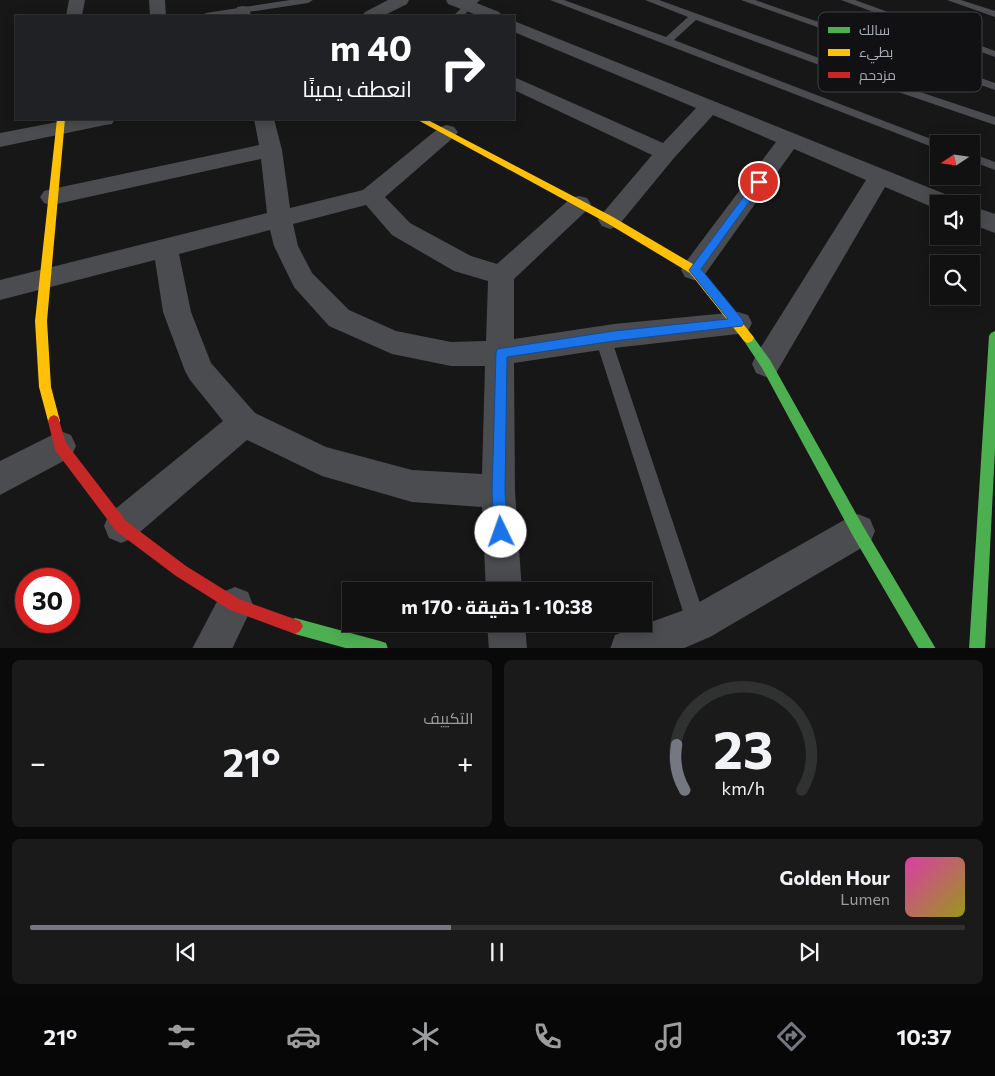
<!DOCTYPE html>
<html lang="ar">
<head>
<meta charset="utf-8">
<style>
	body { margin:0; font-family:Commissioner,Cairo,sans-serif; background:#1a1a1a; color:#f1f3f6; direction:rtl; height:100vh; display:flex; flex-direction:column; font-size:19px; white-space:nowrap }
	* { box-sizing:border-box; margin:0 }
	p { font-size:16px; color:#9c9d9f }
	.icon { flex:none; width:28px; height:28px; fill:none; stroke:currentColor; stroke-width:2; stroke-linecap:round; stroke-linejoin:round }
	.map { position:relative; height:648px; overflow:hidden; direction:ltr }
	.sheet { display:flex; flex-direction:column; gap:12px; padding:12px; background:#090909; flex:1 }
	.sheet>* { flex:none }
	.banner { position:absolute; left:15px; top:15px; width:500px; height:105px; border-radius:0px; box-shadow:0 2px 12px #0003,0 0 0 1px #303131; direction:rtl; background:#202124; color:#fff; overflow:hidden }
	.needle { width:32px; rotate:257deg }
	.controls { position:absolute; left:930px; top:135px; display:grid; gap:10px }
	.controls a { display:grid; place-items:center; width:50px; height:50px; border-radius:0px; background:#111; box-shadow:0 2px 12px #0003,0 0 0 1px #303131; font-size:25px }
	.speed { position:absolute; left:15px; top:568px; display:flex; gap:10px; font-size:25px; font-weight:700; text-align:center }
	.speed>* { display:grid; place-content:center; width:65px; height:65px; border-radius:50%; background:#111; box-shadow:0 2px 12px #0003,0 0 0 1px #303131; line-height:1 }
	.speed .limit { border:8px solid #d22; background:#fff; color:#111 }
	.pin { position:absolute; display:grid; place-items:center; width:42px; height:42px; color:#fff; margin:-21px; border:2px solid #fff; border-radius:50%; box-shadow:0 1px 5px #0007 }
	.me { position:absolute; width:55px; margin:-28px; rotate:357deg; stroke-linejoin:round; filter:drop-shadow(0 0 4px #0008) }
	.turn { display:flex; align-items:center; gap:18px; height:105px; padding:0 20px; font-size:22px }
	.turn .icon { width:65px; height:65px; stroke-width:2.5 }
	.turn b { display:block; font-size:35px; line-height:42px }
	.big { font-size:38px; font-weight:700; line-height:1.1 }
	.sheet .card { flex:1; display:flex; flex-direction:column; justify-content:center; gap:8px; min-width:0; padding:0 18px; border-radius:8px; background:#1a1a1a }
	.sheet .dial { align-items:center; gap:0 }
	.dial svg { height:130px; overflow:visible; fill:none; stroke:#303131; stroke-width:7; stroke-linecap:round; text-anchor:middle }
	.dial text { fill:#f1f3f6; stroke:none }
	.song { display:flex; align-items:center; gap:15px }
	.cover { width:60px; height:60px; border-radius:8px; background:linear-gradient(135deg,hsl(320 70% 55%),hsl(60 70% 35%)) }
	.played { height:5px; border-radius:2px; background:linear-gradient(90deg,#757880 45%,#303131 45%) }
	.keys { display:flex; justify-content:space-around; direction:ltr }
	.heat { display:flex; justify-content:space-between; align-items:center; font-size:28px; direction:ltr }
	.sheet .tiles { flex:1; display:grid; gap:12px; grid-template-columns:1fr 1fr }
	.card:last-child { grid-column:span 2 }
	.trip { position:absolute; left:342px; top:582px; width:310px; height:50px; border-radius:0px; background:#111; box-shadow:0 2px 12px #0003,0 0 0 1px #303131; font-weight:700; line-height:50px; text-align:center; direction:rtl }
	.dock { display:flex; height:80px; justify-content:space-around; align-items:center; background:#070707; color:#9c9d9f }
	.dock .icon { width:35px; height:35px }
	.dock .selected { color:#757880 }
	.dock b { font-size:22px; color:#f1f3f6 }
	.map>svg:first-child { display:block }
	.lines { fill:none; stroke-linecap:round; stroke-linejoin:round }
	.lane { fill:#4b4c50; fill-rule:evenodd }
	.street { fill:#4b4c50; fill-rule:evenodd }
	.fast { fill:#4caf50; fill-rule:evenodd }
	.slow { fill:#ffc107; fill-rule:evenodd }
	.jam { fill:#c62828; fill-rule:evenodd }
	.route { fill:#1a73e8; stroke:#114b97 }
	.key { fill:#111113; stroke:#3e4045; stroke-width:1 }
	.key-label { font-size:14px; fill:#a8adb8 }
</style>
</head>
<body>
<div class="map">
<svg width="995" height="649" viewBox="0 0 995 649">
	<rect width="100%" height="100%" fill="#171717"/>
	<g class="lines">
		<path class="lane" d="M290,0H313L308,3L222,16H201L206,13Z
			M470,0H480L463,16H453Z
			M550,0H564L666,37L688,17L645,0H659L830,62L995,117V125L822,66L696,20L674,40L944,144H939V149L935,148Z
			M741,0H755L995,83V90Z
			M841,0H855L995,51V57Z
			M947,0H961L995,11V17Z
			M971,153L995,162V170L971,161Z
			M603,332L608,333L611,338L707,624L704,631L697,634L690,631L687,624L595,338L598,333Z"/>
		<path class="street" d="M69,0H85L82,16H66Z
			M149,0H165L166,16H150Z
			M388,0H409L407,4L383,16H362L365,12Z
			M446,0H469L499,12L502,16H479L448,4Z
			M243,6L249,7L251,16H235L237,7Z
			M514,21L955,198L959,204H939V210L885,187L776,373L766,377L756,373L752,364L756,355L866,180L794,149L703,277L694,280L685,277L681,270L685,263L776,142L713,115L674,158L618,226L610,229L602,226L598,220L602,214L652,155L514,90V77L663,143L696,108L514,32Z
			M73,119H115L112,124L105,125L0,147V133Z
			M254,119H274L282,150L290,208L363,190L440,127L447,125L454,127L458,132L454,137L385,197L410,223L471,256L497,264L571,198L579,196L587,198L591,204L587,210L514,279V339L614,324L738,312L748,315L752,323L748,331L738,334L614,348L514,363L515,492L522,591H486L482,507L412,502L322,476L247,440L133,538L121,543L109,538L104,526L109,514L223,421L190,380L185,371L163,312L155,260L0,300V280L267,213L261,159L52,205L44,203L40,197L44,191L52,189L259,145ZM366,205L392,235L454,271L488,281L486,341L451,342L396,331L349,310L312,273L298,246L293,224ZM270,230L274,246L294,287L329,326L392,354L451,366H485L482,474L412,470L326,447L255,413L211,363L191,312L179,254Z
			M971,206L995,214V233L971,224Z
			M60,431L71,435L76,446L71,457L0,495V461Z
			M858,514L870,519L875,531L870,543L710,637L682,649H610L615,635L687,609L846,519Z
			M235,587L248,592L253,605L232,649H192L222,592Z
			M487,624H525L527,649H489Z"/>
		<path class="fast" d="M995,331V449L985,649H969L989,336L991,333Z
			M748,333L752,335L770,360L863,526L936,649H919L853,536L762,368L742,338L744,335Z
			M295,618L380,641L386,643L388,649H349L295,634L290,631L287,626L290,621Z"/>
		<path class="slow" d="M57,119H65L47,321L51,387L60,421L58,425L54,427L50,425L48,421L39,387L35,321Z
			M416,119H426L613,217L698,267L752,335L754,338L752,341L748,343L744,341L690,273L607,223Z"/>
		<path class="jam" d="M54,415L58,417L66,443L126,521L186,566L239,599L300,621L303,626L300,631L295,634L230,610L176,576L116,531L55,450L48,421L50,417Z"/>
	</g>
	<path class="route" d="M759,179L762,180V184L701,269L742,319L744,323L742,326L614,341L507,357L505,492L508,532L506,537L501,539L496,537L494,532L492,492L496,353L497,349L614,331L728,319L689,270L756,180Z"/>
	<rect x="818" y="12" width="164" height="80" rx="8" class="key"/>
	<rect x="828" y="27" width="22" height="6" fill="#4caf50"/>
	<rect x="828" y="49" width="22" height="7" fill="#ffc107"/>
	<rect x="828" y="72" width="22" height="6" fill="#c62828"/>
	<g class="key-label">
		<text x="859" y="35">سالك</text>
		<text x="859" y="57">بطيء</text>
		<text x="859" y="80">مزدحم</text>
	</g>
</svg>
<div class="controls">
<a><svg class="needle" viewBox="-14 -14 28 28"><path d="M0-13l5 13h-10z" fill="#e53935"/><path d="M0 13l5-13h-10z" fill="#9c9d9f"/></svg></a>
<a><svg class="icon" aria-label="sound" viewBox="0 0 24 24"><path d="M4 9h4l5-4v14l-5-4H4zM17 9q2 3 0 6"/></svg></a>
<a><svg class="icon" aria-label="search" viewBox="0 0 24 24"><circle cx="10" cy="10" r="6"/><path d="M15 15l6 6"/></svg></a>
</div>
<div class="speed"><div class="limit">30</div></div>
<div class="pin" style="left:759px;top:182px;background:#d93025"><svg class="icon" aria-label="arrive" viewBox="0 0 24 24"><path d="M6 21V4h12l-3 4 3 4H6"/></svg></div>
<svg class="me" style="left:501px;top:532px" viewBox="-20 -20 40 40"><circle r="19" fill="#fff"/><path d="M0-13L10 11 0 6-10 11z" fill="#1a73e8"/></svg>
<div class="trip">10:38 · 1 دقيقة · 170 m</div>
<div class="banner">
<div class="turn"><svg class="icon" aria-label="right" viewBox="0 0 24 24"><path d="M7 20v-9h11M14 6l5 5-5 5"/></svg><div><b>40 m</b>انعطف يمينًا</div></div>
</div>
</div>
<section class="sheet">
<div class="tiles">
<div class="card dial"><svg viewBox="0 0 100 80">
<path d="M14 69A42 42 0 1 1 86 69"/>
<path d="M14 69A42 42 0 0 1 9 41" stroke="#757880"/>
<text x="50" y="56" font-size="32" font-weight="700">23</text>
<text x="50" y="72" font-size="11">km/h</text>
</svg></div>
<div class="card"><p>التكييف</p>
<div class="heat"><a>−</a><b class="big">21°</b><a>+</a></div>
</div>
<div class="card">
<div class="song"><i class="cover"></i><div><b>Golden Hour</b><p>Lumen</p></div></div>
<div class="played"></div>
<div class="keys"><svg class="icon" aria-label="previous" viewBox="0 0 24 24"><path d="M18 5L8 12l10 7zM5 5v14"/></svg><svg class="icon" aria-label="pause" viewBox="0 0 24 24"><path d="M8 5v14M16 5v14"/></svg><svg class="icon" aria-label="next" viewBox="0 0 24 24"><path d="M6 5l10 7-10 7zM19 5v14"/></svg></div>
</div>
</div>
</section>
<nav class="dock">
<b>10:37</b>
<svg class="icon selected" aria-label="directions" viewBox="0 0 24 24"><path d="M12 3l9 9-9 9-9-9zM9 14v-3h6M13 9l2 2-2 2"/></svg>
<svg class="icon" aria-label="music" viewBox="0 0 24 24"><path d="M9 18V5l10-2v13"/><circle cx="6" cy="18" r="3"/><circle cx="16" cy="16" r="3"/></svg>
<svg class="icon" aria-label="phone" viewBox="0 0 24 24"><path d="M5 4h4l2 5-3 2q2 4 5 5l2-3 5 2v4C11 20 4 13 5 4z"/></svg>
<svg class="icon" aria-label="climate" viewBox="0 0 24 24"><path d="M12 3v18M4 7l16 10M4 17L20 7"/></svg>
<svg class="icon" aria-label="car" viewBox="0 0 24 24"><path d="M5 17H2v-5l4-1 3-4h7l3 4 3 1v5h-3M9 17h6M6 11h13"/><circle cx="7" cy="17" r="2"/><circle cx="17" cy="17" r="2"/></svg>
<svg class="icon" aria-label="filters" viewBox="0 0 24 24"><path d="M4 7h16M4 17h16"/><circle cx="9" cy="7" r="2"/><circle cx="15" cy="17" r="2"/></svg>
<b>21°</b>
</nav>
</body>
</html>
